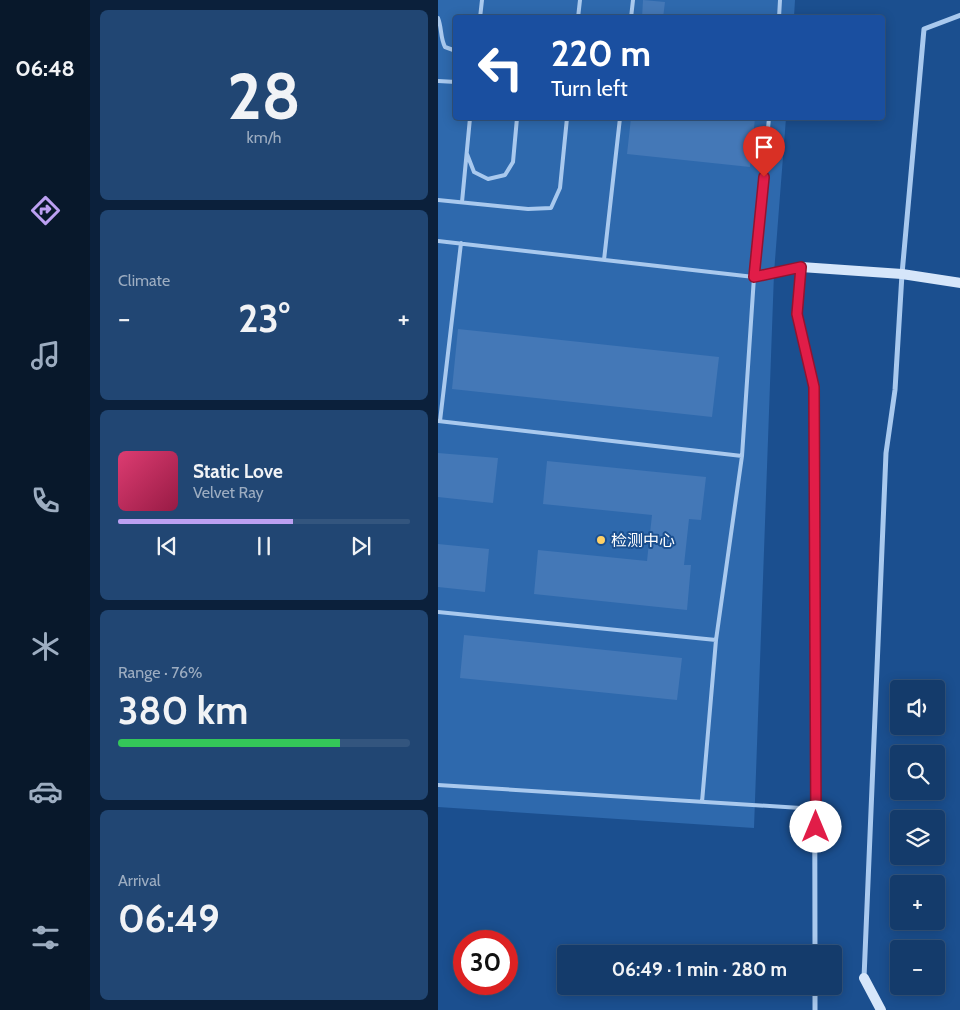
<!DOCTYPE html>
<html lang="en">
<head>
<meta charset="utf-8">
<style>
	body { margin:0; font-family:Cabin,"Noto Sans SC",sans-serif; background:#214673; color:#f1f3f6; height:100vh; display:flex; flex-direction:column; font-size:19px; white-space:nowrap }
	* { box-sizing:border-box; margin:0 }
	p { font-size:16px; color:#9dadc1 }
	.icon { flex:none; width:28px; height:28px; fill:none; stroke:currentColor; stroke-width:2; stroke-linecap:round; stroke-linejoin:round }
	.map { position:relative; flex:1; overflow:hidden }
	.drawer { display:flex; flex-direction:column; gap:10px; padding:10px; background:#0b203b; width:348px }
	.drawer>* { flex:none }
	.hud { position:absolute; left:15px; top:15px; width:432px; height:105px; border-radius:5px; box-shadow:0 2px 12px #0003,0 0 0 1px #33557e; background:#1a4fa0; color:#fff; overflow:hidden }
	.buttons { position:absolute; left:452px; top:680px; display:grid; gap:10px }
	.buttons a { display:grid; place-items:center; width:55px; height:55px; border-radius:5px; background:#143b6b; box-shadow:0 2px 12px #0003,0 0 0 1px #33557e; font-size:25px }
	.speed { position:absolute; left:15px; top:930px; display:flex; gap:10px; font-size:25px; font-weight:700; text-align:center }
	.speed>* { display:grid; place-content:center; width:65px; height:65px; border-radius:50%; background:#143b6b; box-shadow:0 2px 12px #0003,0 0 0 1px #33557e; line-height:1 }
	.speed .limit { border:8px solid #d22; background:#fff; color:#111 }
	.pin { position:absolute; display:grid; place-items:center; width:42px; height:42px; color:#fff; margin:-51px -21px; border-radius:50% 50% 50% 0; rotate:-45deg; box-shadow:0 0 5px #0007 }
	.pin .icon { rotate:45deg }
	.me { position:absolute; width:55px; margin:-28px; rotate:0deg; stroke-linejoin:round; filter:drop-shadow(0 0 4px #0008) }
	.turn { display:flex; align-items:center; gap:18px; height:105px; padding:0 15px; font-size:22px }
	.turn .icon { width:65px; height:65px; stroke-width:2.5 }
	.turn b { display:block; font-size:35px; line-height:42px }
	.big { font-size:38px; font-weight:700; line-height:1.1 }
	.drawer .card { flex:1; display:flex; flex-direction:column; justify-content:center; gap:8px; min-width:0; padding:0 18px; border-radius:8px; background:#214673 }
	.drawer .dial { align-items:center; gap:0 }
	.dial b { font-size:65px; line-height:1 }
	.song { display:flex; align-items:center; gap:15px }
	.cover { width:60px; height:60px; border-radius:8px; background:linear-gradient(135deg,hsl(340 70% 55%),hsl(340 70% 35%)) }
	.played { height:5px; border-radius:2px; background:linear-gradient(90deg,#bca0f2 60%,#33557e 60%) }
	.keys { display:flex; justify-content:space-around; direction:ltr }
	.heat { display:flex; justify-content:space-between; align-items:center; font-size:28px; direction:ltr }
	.charge { height:8px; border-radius:4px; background:linear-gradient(90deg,#34c759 76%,#33557e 0) }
	.trip { position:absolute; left:119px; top:945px; width:285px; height:50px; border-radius:5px; background:#143b6b; box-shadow:0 2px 12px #0003,0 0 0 1px #33557e; font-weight:700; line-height:50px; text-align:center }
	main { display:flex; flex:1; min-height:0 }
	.tabs { display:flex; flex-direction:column; width:90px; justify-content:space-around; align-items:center; background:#08182b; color:#9dadc1 }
	.tabs .icon { width:35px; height:35px }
	.tabs .active { color:#bca0f2 }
	.tabs b { font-size:22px; color:#f1f3f6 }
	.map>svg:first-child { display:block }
	.green { fill:#2e69ad }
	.building { fill:#4478b7 }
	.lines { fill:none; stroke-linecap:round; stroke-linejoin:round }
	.lane { stroke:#a9c9ee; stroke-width:4 }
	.street { stroke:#a9c9ee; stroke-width:5 }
	.secondary { stroke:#d6e6fa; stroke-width:10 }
	.route-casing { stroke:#92132f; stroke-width:12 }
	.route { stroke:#e11d48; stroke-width:9 }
	.poi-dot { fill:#ffd166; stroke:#1b4f8f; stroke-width:2 }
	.labels { text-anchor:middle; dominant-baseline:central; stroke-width:4; stroke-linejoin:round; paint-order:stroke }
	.poi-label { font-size:16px; fill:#fff; stroke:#1b4f8f; text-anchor:start }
</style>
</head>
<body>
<main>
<nav class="tabs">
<b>06:48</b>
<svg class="icon active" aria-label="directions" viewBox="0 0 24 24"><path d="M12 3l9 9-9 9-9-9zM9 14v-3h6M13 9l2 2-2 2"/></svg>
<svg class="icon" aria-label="music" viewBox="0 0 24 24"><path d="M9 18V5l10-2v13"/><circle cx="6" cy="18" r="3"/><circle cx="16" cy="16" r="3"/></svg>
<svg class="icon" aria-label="phone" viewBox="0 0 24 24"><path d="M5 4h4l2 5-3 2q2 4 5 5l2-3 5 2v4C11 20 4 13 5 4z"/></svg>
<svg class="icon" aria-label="climate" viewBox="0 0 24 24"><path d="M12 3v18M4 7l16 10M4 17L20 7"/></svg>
<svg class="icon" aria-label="car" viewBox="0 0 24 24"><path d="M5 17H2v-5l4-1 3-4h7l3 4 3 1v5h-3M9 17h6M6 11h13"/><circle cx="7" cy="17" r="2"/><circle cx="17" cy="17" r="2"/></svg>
<svg class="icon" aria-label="filters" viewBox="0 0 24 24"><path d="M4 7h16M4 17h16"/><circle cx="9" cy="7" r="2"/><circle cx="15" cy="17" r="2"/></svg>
</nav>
<section class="drawer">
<div class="card dial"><b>28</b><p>km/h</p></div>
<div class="card"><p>Climate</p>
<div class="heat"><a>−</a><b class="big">23°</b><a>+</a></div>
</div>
<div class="card">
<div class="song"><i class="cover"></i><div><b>Static Love</b><p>Velvet Ray</p></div></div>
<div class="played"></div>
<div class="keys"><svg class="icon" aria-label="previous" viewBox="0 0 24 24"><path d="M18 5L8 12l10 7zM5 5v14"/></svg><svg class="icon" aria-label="pause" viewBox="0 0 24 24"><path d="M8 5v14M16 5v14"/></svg><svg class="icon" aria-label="next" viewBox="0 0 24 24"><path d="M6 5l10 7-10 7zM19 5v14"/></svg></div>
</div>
<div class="card"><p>Range · 76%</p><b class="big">380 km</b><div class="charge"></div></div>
<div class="card"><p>Arrival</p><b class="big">06:49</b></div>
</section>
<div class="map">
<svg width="523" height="1010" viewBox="0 0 523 1010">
	<rect width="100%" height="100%" fill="#1b4f8f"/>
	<path class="green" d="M0,0H357L356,17L18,18V118H348L336,273L316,828L0,807Z"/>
	<path class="building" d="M205,0L227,2L225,18H204Z
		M193,118H317L312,167L189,154Z
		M20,329L281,357L274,417L14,389Z
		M0,453L60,458L55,503L0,497Z
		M109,461L268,477L263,520L251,519L246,565H253L249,610L96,594L100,550L209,561L214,515L105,504Z
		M0,544L51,549L47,592L0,587Z
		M26,635L244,658L239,700L22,678Z"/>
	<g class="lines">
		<path class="lane" d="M0,18C4,28 2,37 7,47L18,51
			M42,18L44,0
			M140,18L142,0
			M193,18L195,0
			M341,18L342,0
			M0,81L18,82
			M29,154L36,172L50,179L67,175L75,162L79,118
			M0,200L90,209L113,208L122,188L129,118
			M24,202L32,118
			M0,241L316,277L362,267
			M166,260L182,118
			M0,421L304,456
			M2,421L23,243
			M0,612L278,640
			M0,785L378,809
			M264,802L278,640L304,456L316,277L331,118"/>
		<path class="street" d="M363,267L359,314L376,387L377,954
			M426,978L448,453L457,390L464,274L486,29L523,15
			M377,1010V986"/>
		<path class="secondary" d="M363,267L464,274L523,283
			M426,978L443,1010"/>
	</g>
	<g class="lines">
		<g class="route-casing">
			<path id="route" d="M326,177L316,277L363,267L359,314L376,387L378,827"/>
		</g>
		<use href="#route" class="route"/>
	</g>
	<circle class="poi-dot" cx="163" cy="540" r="5"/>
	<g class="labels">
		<g class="poi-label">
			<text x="173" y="540">检测中心</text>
		</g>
	</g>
</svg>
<div class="buttons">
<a><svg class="icon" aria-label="sound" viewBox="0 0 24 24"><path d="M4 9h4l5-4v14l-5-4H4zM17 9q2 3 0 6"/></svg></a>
<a><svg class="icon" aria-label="search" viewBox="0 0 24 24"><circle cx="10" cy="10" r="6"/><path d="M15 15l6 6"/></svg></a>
<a><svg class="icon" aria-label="layers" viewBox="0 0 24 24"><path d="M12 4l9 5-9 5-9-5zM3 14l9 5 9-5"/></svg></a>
<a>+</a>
<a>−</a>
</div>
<div class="speed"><div class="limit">30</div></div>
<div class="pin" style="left:326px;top:177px;background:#d93025"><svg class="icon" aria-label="arrive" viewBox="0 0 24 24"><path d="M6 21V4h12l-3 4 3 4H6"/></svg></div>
<svg class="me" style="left:378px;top:827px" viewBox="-20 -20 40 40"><circle r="19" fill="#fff"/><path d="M0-13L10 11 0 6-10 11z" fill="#e11d48"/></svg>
<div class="trip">06:49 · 1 min · 280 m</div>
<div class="hud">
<div class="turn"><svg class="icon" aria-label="left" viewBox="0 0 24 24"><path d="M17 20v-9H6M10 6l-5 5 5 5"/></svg><div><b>220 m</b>Turn left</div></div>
</div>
</div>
</main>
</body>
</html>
